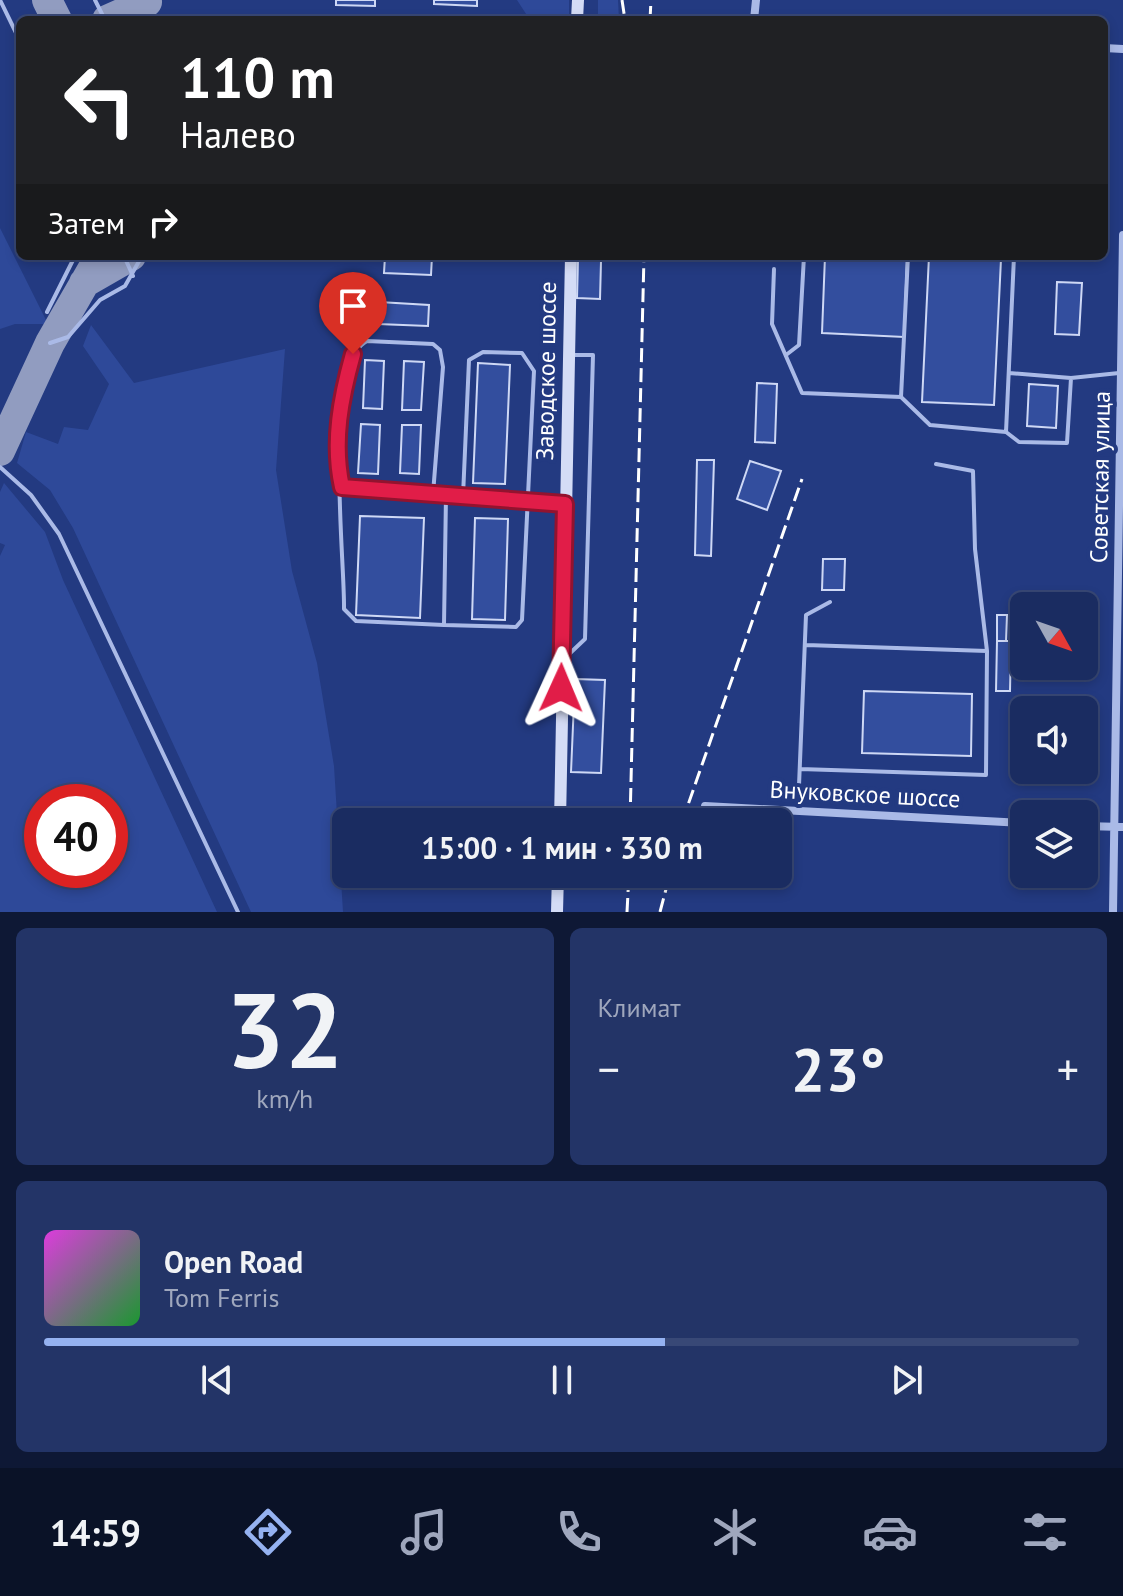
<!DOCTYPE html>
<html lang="ru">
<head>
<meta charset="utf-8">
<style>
	body { margin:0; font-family:"PT Sans",sans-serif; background:#233467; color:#f1f3f6; height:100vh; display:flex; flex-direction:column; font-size:30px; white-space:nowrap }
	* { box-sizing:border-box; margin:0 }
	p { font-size:26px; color:#9fa7bd }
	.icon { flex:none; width:44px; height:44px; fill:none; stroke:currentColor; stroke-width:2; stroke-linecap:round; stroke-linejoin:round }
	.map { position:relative; height:912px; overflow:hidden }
	.sheet { display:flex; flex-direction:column; gap:16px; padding:16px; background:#0e1835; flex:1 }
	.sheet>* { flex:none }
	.top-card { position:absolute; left:16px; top:16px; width:1092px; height:244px; border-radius:12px; box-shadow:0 4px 12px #0003,0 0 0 2px #384876; background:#202124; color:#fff; overflow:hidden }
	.needle { width:52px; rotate:130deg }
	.tools { position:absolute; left:1010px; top:592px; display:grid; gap:16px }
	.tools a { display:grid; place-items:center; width:88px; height:88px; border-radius:12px; background:#1a2c61; box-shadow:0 4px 12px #0003,0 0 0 2px #384876; font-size:40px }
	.speed { position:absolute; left:24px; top:784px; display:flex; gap:16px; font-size:40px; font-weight:700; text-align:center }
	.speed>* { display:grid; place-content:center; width:104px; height:104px; border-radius:50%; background:#1a2c61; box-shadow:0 4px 12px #0003,0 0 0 2px #384876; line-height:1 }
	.speed .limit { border:12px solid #d22; background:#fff; color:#111 }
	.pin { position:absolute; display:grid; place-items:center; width:68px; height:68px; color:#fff; margin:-82px -34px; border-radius:50% 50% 50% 0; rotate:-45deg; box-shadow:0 0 8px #0007 }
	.pin .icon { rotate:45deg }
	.me { position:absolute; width:88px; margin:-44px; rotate:1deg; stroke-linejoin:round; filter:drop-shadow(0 0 6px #0008) }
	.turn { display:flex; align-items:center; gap:28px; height:168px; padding:0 32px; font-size:36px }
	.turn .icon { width:104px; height:104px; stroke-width:2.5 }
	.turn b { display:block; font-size:56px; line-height:68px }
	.then { display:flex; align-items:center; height:76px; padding:0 32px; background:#0003; gap:16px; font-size:30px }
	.big { font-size:60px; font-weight:800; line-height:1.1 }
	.sheet .widget { flex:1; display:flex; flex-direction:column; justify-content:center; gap:12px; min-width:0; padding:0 28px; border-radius:12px; background:#233467 }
	.sheet .dial { align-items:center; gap:0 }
	.dial b { font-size:104px; line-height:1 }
	.song { display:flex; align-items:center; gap:24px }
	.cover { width:96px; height:96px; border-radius:12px; background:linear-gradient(135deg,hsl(300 70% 55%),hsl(130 70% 35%)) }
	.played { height:8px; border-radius:4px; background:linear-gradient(90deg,#95b2f1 60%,#384876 60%) }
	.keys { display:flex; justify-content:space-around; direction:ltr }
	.heat { display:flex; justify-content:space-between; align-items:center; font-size:44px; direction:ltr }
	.sheet .tiles { flex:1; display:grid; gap:16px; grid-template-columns:1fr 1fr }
	.widget:last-child { grid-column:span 2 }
	.trip { position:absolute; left:332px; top:808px; width:460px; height:80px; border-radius:12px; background:#1a2c61; box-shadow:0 4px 12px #0003,0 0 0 2px #384876; font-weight:800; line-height:80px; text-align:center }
	.tab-bar { display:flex; height:128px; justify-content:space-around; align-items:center; background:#0a1227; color:#9fa7bd }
	.tab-bar .icon { width:56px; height:56px }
	.tab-bar .current { color:#95b2f1 }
	.tab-bar b { font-size:36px; color:#f1f3f6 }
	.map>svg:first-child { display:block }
	.green { fill:#2e4999; fill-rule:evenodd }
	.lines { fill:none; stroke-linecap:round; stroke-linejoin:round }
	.taxiway { stroke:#919cc0; stroke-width:30 }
	.building { fill:#334e9e; stroke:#ced8f5; stroke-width:2 }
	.lane { stroke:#aabae7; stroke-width:4 }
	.street { stroke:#aabae7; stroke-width:8 }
	.secondary { stroke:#d4dcf6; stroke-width:12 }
	.rail { stroke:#fff; stroke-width:3; stroke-dasharray:14 6; stroke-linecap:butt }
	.route-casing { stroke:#92132f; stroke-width:20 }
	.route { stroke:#e11d48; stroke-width:14 }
	.labels { text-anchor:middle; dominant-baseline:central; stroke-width:8; stroke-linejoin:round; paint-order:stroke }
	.street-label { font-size:24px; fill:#fff; stroke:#233a81 }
</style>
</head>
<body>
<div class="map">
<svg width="1123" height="912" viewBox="0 0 1123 912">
	<rect width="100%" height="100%" fill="#233a81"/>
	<path class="green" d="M517,0H569V20H530Z
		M598,0H618L619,20H598Z
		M0,228L48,324H15L0,329Z
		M91,325L134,383L285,349L276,470L292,571L317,663L334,766L343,912H251L73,528L50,490L17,463L26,432L58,444L64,427L88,430L109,384L83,346Z
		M4,483L45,532L63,580L217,912H0V556L5,545L0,543V492ZM110,802V870H42V802Z"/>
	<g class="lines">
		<path class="taxiway" d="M47,0L57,20
			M107,20L147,2
			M84,283L131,256
			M0,451L50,343L100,256"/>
	</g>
	<path class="building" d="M336,0H375V6L336,5Z
		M434,0H477V6L434,4Z
		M385,256H432L431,275L384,273Z
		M582,256H597V260L601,261L600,299L577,298L578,260Z
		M825,256H907L904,337L822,333Z
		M929,256L1001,259L994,405L922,402Z
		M1057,282L1082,283L1079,335L1055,334Z
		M379,302L429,305L428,326L378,324Z
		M365,360L384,361L382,409L363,408Z
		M404,361L424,362L421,410H402Z
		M478,363L510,365L505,484L473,483Z
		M757,383L777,384L775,443L755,442Z
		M1029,384L1058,386L1056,428L1027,426Z
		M361,424L380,425L378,474L358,473Z
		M402,425H421L419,474L400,473Z
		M697,460H714L711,556L695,555Z
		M750,461L781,471L767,510L737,499Z
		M360,516L424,518L420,618L356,615Z
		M475,518L508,519L505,620L472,619Z
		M823,559H845L844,590H822Z
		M997,615H1007L1006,641H997Z
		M997,641H1011L1010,691H996Z
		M575,679L605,680L601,773L571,772Z
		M864,691L972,694L971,756L862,753Z"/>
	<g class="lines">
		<path class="lane" d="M0,0L20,41
			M95,0L105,20
			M124,256L133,276
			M774,269L772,324L802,393L901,397L930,425L1006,432L1019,442L1067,443L1071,378
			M47,312L75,256
			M50,343L68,337L100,300L125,286L142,256
			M786,355L799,345L804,256
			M1009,373L1071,378L1119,373
			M901,397L908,256
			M1006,432L1014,256
			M0,467L31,495L59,534L238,912
			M342,487L563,504
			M433,494L443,367L440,350L433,344L367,341C322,365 345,558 344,609L356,621L444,625
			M446,495L444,625L516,627L522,620L534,371L522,353L483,352L469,360L463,496
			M806,645L987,651
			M566,657L585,639L593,355H573
			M800,769L986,775L987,651L975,549L973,471L936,464
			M798,810L806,615L830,602"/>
		<path class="street" d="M754,20L756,0
			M1104,48L1123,49
			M705,806L1024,823
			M1084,826L1123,827
			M1113,912L1123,235"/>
		<path class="secondary" d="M577,20L578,0
			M560,822L571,256
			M557,912L558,874"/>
		<path class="rail" d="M622,0L625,20
			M650,20L651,0
			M630,822L644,256
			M682,822L802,479
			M627,912L629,874
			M660,912L670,874"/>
	</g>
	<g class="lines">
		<g class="route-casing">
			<path id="route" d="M353,354C341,397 332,442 342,487L565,504L561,688"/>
		</g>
		<use href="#route" class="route"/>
	</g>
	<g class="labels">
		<g class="street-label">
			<text transform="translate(546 371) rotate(-89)">Заводское шоссе</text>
			<text transform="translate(1100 477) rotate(-89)">Советская улица</text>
			<text transform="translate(865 794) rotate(3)">Внуковское шоссе</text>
		</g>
	</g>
</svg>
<div class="tools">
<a><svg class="needle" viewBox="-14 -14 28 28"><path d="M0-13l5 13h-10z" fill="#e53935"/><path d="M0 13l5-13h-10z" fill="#9fa7bd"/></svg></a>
<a><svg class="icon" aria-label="sound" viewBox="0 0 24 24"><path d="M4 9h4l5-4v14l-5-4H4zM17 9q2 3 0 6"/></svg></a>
<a><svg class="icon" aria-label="layers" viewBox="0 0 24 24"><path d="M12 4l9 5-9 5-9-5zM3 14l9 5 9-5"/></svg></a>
</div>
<div class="speed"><div class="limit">40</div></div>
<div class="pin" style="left:353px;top:354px;background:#d93025"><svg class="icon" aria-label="arrive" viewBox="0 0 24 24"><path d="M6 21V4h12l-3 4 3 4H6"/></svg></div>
<svg class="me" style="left:561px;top:688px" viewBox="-20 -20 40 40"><path d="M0-17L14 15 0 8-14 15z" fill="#e11d48" stroke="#fff" stroke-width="4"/></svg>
<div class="trip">15:00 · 1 мин · 330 m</div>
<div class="top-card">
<div class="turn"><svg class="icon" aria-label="left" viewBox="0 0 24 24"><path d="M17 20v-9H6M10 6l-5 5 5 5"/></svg><div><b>110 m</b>Налево</div></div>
<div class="then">Затем<svg class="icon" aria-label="right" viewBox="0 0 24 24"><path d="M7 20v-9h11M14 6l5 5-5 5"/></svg></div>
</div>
</div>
<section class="sheet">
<div class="tiles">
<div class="widget dial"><b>32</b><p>km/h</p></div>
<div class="widget"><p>Климат</p>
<div class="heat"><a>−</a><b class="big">23°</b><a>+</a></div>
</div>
<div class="widget">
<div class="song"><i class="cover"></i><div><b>Open Road</b><p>Tom Ferris</p></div></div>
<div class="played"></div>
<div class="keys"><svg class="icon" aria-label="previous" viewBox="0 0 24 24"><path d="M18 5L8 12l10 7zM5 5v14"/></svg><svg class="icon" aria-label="pause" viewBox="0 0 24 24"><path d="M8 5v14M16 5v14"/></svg><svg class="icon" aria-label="next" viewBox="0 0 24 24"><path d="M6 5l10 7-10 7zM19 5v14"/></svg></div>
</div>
</div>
</section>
<nav class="tab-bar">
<b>14:59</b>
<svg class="icon current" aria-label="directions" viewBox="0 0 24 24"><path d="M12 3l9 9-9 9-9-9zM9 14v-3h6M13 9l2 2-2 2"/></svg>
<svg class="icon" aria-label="music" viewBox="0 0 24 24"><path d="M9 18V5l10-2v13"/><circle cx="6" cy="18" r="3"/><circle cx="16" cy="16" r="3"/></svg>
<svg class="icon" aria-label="phone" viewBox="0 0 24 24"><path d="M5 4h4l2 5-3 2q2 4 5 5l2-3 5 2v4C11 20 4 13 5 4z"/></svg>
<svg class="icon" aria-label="climate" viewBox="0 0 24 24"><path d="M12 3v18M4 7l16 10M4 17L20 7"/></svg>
<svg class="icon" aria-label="car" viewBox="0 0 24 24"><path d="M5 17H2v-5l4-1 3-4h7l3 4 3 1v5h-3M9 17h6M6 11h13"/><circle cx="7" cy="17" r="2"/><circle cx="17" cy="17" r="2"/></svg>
<svg class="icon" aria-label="filters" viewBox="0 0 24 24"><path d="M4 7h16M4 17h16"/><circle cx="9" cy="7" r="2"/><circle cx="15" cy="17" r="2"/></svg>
</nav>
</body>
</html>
